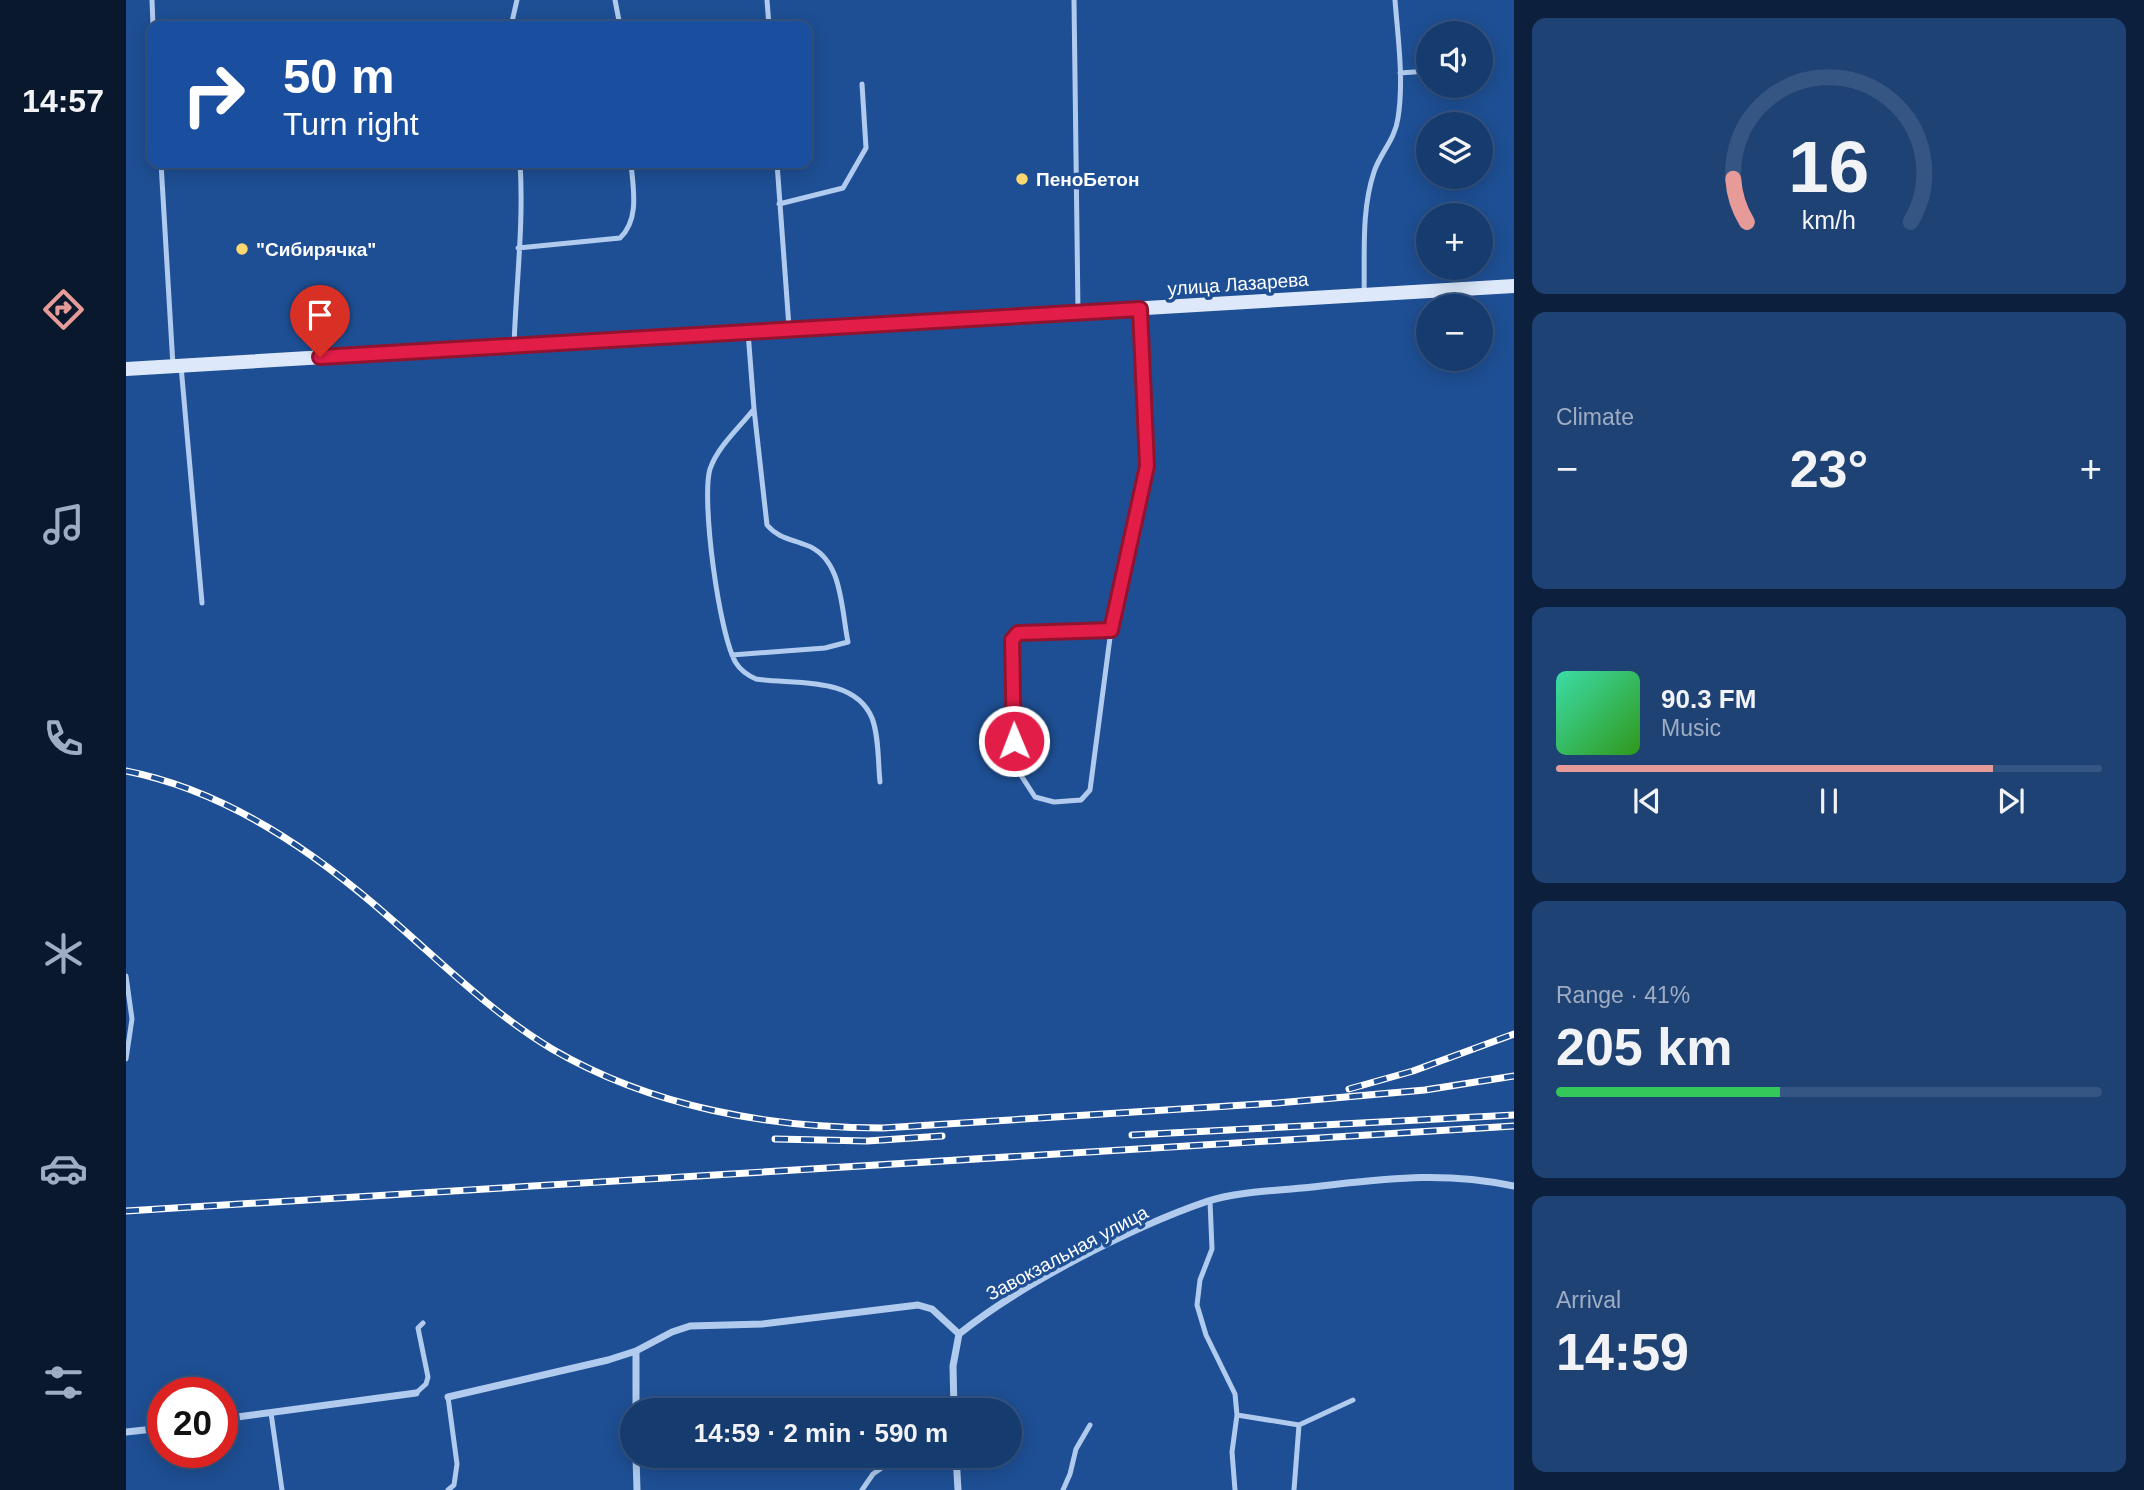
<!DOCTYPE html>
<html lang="en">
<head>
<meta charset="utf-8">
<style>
	body { margin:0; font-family:Helvetica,sans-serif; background:#1f4274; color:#f1f3f6; height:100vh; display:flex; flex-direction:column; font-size:26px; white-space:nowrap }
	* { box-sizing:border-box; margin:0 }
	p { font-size:23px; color:#9eadc3 }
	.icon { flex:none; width:38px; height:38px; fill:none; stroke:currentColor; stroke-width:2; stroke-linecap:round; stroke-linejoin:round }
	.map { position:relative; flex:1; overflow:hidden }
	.details { display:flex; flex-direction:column; gap:18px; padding:18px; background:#0c203d; width:630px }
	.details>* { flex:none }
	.top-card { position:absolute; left:21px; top:21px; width:665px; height:147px; border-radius:14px; box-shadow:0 4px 18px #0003,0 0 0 2px #355582; background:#1a4fa0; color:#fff; overflow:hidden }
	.tools { position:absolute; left:1290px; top:21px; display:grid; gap:14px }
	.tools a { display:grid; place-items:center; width:77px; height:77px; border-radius:50%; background:#163b6f; box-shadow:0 4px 18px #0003,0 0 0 2px #355582; font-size:35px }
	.speed { position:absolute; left:21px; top:1377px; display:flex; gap:14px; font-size:35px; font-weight:700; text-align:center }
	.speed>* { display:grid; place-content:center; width:91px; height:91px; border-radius:50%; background:#163b6f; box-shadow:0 4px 18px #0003,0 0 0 2px #355582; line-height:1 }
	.speed .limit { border:10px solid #d22; background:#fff; color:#111 }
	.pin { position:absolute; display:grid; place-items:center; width:60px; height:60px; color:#fff; margin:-72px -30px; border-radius:50% 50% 50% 0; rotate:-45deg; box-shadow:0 0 7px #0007 }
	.pin .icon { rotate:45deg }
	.me { position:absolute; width:77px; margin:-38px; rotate:359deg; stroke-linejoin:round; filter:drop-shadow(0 0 5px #0008) }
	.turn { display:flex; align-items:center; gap:24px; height:147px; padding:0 21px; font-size:32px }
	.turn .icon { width:91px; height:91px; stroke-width:2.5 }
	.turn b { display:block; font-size:49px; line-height:60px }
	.big { font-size:52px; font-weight:700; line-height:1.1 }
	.details .widget { flex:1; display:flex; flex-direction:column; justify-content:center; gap:10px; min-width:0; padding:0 24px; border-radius:14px; background:#1f4274 }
	.details .dial { align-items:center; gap:0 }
	.dial svg { height:182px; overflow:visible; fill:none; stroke:#355582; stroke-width:7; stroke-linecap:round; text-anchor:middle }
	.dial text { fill:#f1f3f6; stroke:none }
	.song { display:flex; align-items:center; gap:21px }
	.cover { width:84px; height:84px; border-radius:10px; background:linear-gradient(135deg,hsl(160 70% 55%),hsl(110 70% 35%)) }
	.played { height:7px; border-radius:4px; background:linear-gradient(90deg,#e69b98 80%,#355582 80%) }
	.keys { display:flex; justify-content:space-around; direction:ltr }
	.heat { display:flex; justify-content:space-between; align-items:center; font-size:38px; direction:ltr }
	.charge { height:10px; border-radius:5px; background:linear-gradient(90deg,#34c759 41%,#355582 0) }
	.trip { position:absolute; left:494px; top:1398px; width:402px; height:70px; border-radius:35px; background:#163b6f; box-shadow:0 4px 18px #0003,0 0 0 2px #355582; font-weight:700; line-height:70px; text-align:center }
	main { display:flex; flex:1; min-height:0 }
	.dock { display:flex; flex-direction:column; width:126px; justify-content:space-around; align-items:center; background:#09182c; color:#9eadc3 }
	.dock .icon { width:49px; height:49px }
	.dock .on { color:#e69b98 }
	.dock b { font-size:32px; color:#f1f3f6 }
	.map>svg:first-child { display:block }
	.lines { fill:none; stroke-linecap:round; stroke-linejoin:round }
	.lane { stroke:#b0cbee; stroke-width:5 }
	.street { stroke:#b0cbee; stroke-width:7 }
	.secondary { stroke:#dde9fa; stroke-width:14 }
	.rail-casing { stroke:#fff; stroke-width:7 }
	.rail { stroke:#1e4f94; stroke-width:4.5; stroke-dasharray:13; stroke-linecap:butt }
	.route-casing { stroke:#92132f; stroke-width:18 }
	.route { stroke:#e11d48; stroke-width:12 }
	.poi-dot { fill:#fdd76f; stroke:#1e4f94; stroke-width:2.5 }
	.labels { text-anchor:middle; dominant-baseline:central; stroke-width:7; stroke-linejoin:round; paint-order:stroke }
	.poi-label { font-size:19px; font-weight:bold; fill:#fff; stroke:#1e4f94; text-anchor:start }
	.street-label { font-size:19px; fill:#fff; stroke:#1e4f94 }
</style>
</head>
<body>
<main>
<nav class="dock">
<b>14:57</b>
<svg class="icon on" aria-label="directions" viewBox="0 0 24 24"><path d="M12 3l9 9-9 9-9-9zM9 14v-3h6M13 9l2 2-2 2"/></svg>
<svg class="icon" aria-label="music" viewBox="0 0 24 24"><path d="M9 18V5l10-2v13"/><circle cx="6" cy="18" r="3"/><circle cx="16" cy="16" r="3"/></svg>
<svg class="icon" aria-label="phone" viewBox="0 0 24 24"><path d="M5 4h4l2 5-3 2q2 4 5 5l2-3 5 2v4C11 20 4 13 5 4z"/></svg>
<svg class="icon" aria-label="climate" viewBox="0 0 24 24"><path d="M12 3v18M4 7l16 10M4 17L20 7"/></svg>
<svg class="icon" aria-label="car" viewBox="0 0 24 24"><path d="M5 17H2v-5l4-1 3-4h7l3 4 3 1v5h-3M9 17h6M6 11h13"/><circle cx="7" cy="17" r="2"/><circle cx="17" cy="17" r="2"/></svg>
<svg class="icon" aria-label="filters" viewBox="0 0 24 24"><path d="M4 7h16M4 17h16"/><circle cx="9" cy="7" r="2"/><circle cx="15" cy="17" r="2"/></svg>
</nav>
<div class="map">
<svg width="1388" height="1490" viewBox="0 0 1388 1490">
	<rect width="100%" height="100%" fill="#1e4f94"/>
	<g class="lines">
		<path class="lane" d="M26,0L27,26
			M489,0L494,26
			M641,0L643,26
			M948,0L952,312
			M385,26L391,0
			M1274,73L1302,71
			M35,163L47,366
			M651,163L663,327
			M653,204L717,188L740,148L736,84
			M392,248L494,238C514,219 507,188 505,163
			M1238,295C1239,254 1235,211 1248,172C1254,153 1269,140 1272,118C1278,80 1272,39 1269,0
			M622,332L628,409C614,427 592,446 584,469C575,499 593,635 610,663C615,671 621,675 630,679C667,685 728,675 746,718C753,736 752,763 754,782
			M388,346C390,285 398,223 394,163
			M55,366L76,603
			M985,630L892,633L886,641L889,766L909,797L928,802L955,800L964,790L985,630L1021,466L1014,309
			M606,655L699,648L722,642C715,609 717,558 680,545C665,539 652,538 641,525L628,409
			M0,976L6,1019L0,1059
			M1084,1201L1086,1249L1074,1280L1071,1305L1080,1335L1109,1394L1111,1415L1106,1452L1109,1490
			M290,1393L300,1384L302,1377L292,1328L297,1323
			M145,1413L156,1490
			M1111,1415L1173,1425L1227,1400
			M322,1490L328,1485L331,1464L322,1397
			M736,1490L747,1474L773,1456
			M937,1490L944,1474L950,1449L964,1425
			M1168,1490L1173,1425"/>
		<path class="street" d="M833,1334C895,1284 1006,1227 1082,1201C1111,1192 1145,1191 1176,1188C1254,1180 1310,1170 1388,1186
			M322,1397L482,1360L510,1351L546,1332L564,1326L636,1324L792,1305L806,1309L833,1334
			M510,1410V1351
			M828,1410L827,1366L833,1334
			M96,1419L290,1393
			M0,1432L37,1428
			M510,1456L511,1490
			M830,1456L832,1490"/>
		<path class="secondary" d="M0,369L1388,286"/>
		<g class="rail-casing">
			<path id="rail" d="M0,771C101,791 189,852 265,919C317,964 366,1013 426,1049C525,1107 644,1128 757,1128L1151,1103L1299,1090L1388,1076
				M1223,1089L1287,1071L1388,1034
				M1006,1135L1388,1115
				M649,1139L741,1141L816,1136
				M0,1211L1388,1126"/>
		</g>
		<use href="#rail" class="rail"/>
	</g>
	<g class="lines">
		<g class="route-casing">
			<path id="route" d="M194,357L1014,309L1021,466L985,630L892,633L886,640L888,741"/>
		</g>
		<use href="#route" class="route"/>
	</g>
	<g class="poi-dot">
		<circle cx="896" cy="179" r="7"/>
		<circle cx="116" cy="249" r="7"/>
	</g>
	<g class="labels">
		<g class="poi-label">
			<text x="910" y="179">ПеноБетон</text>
			<text x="130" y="249">"Сибирячка"</text>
		</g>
		<g class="street-label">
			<text transform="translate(1112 284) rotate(-4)">улица Лазарева</text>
			<text transform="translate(941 1253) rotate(-28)">Завокзальная улица</text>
		</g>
	</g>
</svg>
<div class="tools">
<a><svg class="icon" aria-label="sound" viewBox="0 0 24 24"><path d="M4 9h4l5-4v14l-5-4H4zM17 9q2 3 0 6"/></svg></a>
<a><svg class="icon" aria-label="layers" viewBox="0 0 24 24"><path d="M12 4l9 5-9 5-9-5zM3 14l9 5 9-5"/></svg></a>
<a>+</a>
<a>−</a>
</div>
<div class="speed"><div class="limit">20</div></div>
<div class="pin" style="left:194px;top:357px;background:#d93025"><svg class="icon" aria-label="arrive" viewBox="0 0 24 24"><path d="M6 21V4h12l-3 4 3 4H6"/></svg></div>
<svg class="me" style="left:888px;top:741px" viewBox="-20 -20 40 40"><circle r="17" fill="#e11d48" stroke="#fff" stroke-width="3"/><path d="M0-11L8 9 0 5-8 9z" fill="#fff"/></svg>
<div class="trip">14:59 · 2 min · 590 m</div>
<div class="top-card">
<div class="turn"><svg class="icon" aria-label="right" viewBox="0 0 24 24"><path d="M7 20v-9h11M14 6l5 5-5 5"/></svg><div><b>50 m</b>Turn right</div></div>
</div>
</div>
<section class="details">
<div class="widget dial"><svg viewBox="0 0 100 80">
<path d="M14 69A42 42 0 1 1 86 69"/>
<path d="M14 69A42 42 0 0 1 8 50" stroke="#e69b98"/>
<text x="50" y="56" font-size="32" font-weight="700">16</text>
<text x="50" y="72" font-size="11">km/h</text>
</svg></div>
<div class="widget"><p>Climate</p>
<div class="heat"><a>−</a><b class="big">23°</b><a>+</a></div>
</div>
<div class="widget">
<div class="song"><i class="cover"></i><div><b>90.3 FM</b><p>Music</p></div></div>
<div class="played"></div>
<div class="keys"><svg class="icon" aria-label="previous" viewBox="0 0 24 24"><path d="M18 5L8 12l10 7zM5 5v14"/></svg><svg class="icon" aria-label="pause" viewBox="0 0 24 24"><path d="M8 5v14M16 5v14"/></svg><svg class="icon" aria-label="next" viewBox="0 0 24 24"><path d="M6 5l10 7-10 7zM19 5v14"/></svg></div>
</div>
<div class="widget"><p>Range · 41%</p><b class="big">205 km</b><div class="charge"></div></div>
<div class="widget"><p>Arrival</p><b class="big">14:59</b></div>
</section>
</main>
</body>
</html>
